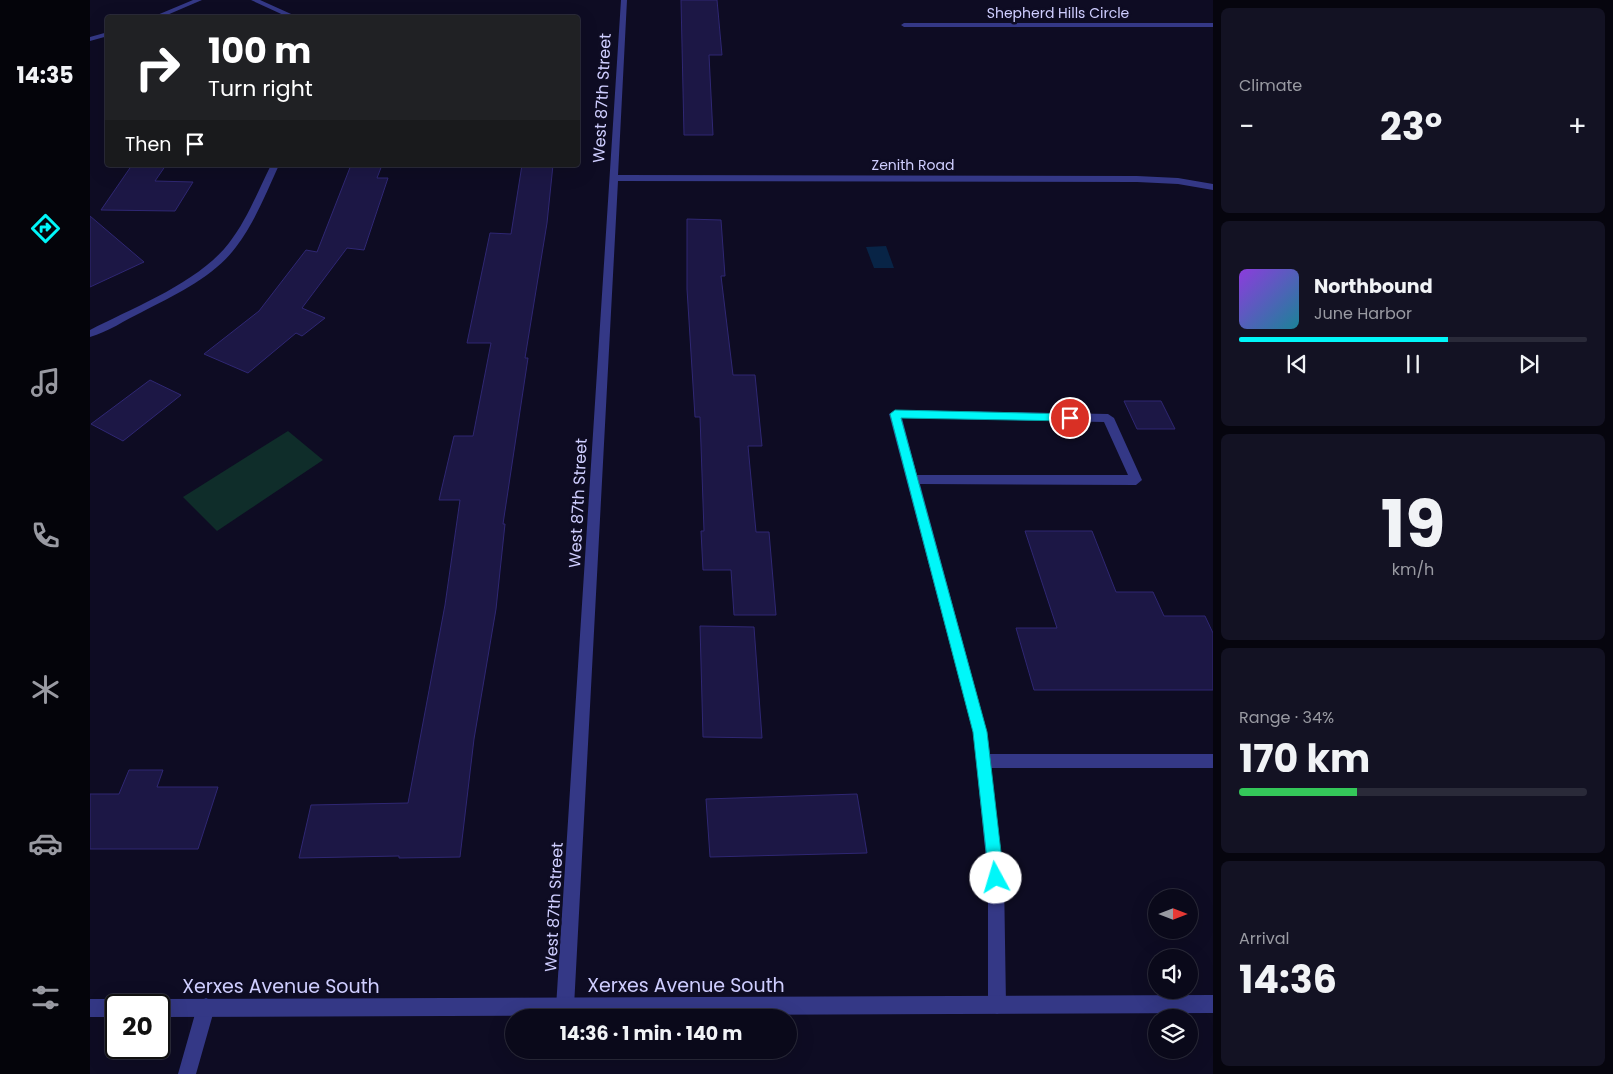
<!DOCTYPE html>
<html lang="en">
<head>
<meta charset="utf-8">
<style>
	body { margin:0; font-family:Poppins,sans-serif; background:#131223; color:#f1f3f6; height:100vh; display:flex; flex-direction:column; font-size:19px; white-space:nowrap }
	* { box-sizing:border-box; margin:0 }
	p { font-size:16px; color:#999aa2 }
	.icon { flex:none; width:28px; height:28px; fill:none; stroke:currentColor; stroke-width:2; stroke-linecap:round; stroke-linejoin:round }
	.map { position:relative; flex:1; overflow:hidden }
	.details { display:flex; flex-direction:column; gap:8px; padding:8px; background:#06050e; width:400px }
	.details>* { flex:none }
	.guide { position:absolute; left:15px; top:15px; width:475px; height:152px; border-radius:5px; box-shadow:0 5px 20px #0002,0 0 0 1px #2a2a39; background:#202124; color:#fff; overflow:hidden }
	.needle { width:32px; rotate:90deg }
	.buttons { position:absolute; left:1058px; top:889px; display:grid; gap:10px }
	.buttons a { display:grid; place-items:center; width:50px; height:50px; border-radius:50%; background:#0a091a; box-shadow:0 5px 20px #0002,0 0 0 1px #2a2a39; font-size:25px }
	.speed { position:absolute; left:15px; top:994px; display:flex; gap:10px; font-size:25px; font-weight:700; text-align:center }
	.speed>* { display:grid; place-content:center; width:65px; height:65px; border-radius:50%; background:#0a091a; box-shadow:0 5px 20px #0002,0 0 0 1px #2a2a39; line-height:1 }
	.speed .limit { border:2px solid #111; border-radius:8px; background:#fff; color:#111 }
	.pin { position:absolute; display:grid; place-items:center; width:42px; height:42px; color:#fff; margin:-21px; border:2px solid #fff; border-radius:50%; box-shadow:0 1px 5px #0007 }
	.me { position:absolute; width:55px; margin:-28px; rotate:354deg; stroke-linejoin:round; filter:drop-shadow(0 0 4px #0008) }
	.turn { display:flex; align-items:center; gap:18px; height:105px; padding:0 20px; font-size:22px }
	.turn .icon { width:65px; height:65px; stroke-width:2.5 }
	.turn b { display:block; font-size:35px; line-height:42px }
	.then { display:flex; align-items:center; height:48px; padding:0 20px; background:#0003; gap:10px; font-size:19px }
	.big { font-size:38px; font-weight:700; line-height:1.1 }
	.details .tile { flex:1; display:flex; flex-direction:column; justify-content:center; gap:8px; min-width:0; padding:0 18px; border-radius:8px; background:#131223 }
	.details .dial { align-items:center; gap:0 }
	.dial b { font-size:65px; line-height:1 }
	.song { display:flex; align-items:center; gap:15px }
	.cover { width:60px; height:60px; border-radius:8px; background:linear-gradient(135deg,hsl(270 70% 55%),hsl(190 70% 35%)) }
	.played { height:5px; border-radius:2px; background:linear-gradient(90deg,#00f7f9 60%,#2a2a39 60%) }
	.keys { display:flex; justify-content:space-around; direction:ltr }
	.heat { display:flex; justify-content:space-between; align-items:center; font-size:28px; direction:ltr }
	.charge { height:8px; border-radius:4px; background:linear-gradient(90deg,#34c759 34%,#2a2a39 0) }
	.trip { position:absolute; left:415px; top:1009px; width:292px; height:50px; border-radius:25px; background:#0a091a; box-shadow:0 5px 20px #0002,0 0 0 1px #2a2a39; font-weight:700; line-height:50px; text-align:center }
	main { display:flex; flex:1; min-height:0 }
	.dock { display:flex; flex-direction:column; width:90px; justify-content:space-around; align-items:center; background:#04040a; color:#999aa2 }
	.dock .icon { width:35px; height:35px }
	.dock .current { color:#00f7f9 }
	.dock b { font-size:22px; color:#f1f3f6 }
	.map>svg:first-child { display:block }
	.green { fill:#0f2d2a }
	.water { fill:#082446 }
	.building { fill:#1c1745; stroke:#2f2773 }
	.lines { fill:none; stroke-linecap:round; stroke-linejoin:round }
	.service { fill:#343886; fill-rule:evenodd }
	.minor { fill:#343886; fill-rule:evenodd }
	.tertiary { fill:#343886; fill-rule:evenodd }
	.route { fill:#00f7f9; stroke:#00a1a2 }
	.labels { text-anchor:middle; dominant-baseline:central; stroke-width:5; stroke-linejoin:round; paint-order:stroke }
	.far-street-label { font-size:14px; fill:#cfceff; stroke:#0e0c23 }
	.street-label { font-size:16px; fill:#cfceff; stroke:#0e0c23 }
	.near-street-label { font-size:19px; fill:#cfceff; stroke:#0e0c23 }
</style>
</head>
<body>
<main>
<nav class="dock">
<b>14:35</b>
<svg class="icon current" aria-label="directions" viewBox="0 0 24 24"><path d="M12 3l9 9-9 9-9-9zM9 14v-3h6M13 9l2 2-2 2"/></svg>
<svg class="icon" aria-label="music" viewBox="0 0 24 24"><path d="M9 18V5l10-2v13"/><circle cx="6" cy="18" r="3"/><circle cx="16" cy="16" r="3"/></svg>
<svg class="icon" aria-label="phone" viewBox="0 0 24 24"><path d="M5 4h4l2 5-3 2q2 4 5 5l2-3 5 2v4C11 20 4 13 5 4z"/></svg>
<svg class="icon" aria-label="climate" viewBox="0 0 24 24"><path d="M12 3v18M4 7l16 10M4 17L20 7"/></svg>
<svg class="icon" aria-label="car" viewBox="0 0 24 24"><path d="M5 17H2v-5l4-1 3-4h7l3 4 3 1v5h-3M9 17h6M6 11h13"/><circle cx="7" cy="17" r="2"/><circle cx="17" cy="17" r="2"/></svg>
<svg class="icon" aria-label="filters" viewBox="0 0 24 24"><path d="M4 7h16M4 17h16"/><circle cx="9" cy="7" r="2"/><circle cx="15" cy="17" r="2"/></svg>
</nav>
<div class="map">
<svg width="1123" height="1074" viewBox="0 0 1123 1074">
	<rect width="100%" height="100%" fill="#0e0c23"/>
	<path class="green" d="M198,431L233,460L127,531L93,497Z"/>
	<path class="water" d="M796,246L804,268H784L776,247Z"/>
	<path class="building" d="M591,0H627L632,55H619L623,135H594Z
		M42,165H76L65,181L103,182L85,211L11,210Z
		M261,165H292L287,178H298L274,250L257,248L212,308L235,318L212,336L206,333L158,373L114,354L169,311L216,250L227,252Z
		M432,165H463L457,223L435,358H438L413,524H415L406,609L384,739L370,857L309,858V856L209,858L221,805L318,803L355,605L370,500H349L364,436H383L401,343H377L400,233L421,234Z
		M0,216L54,262L0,287Z
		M597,219L631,220L635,276H631L643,375H665L672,446H658L666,532H679L686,615H644L641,570H613L611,531H614L610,417H605L597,289Z
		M60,380L91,395L33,441L1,424Z
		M1034,401H1071L1085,429H1047Z
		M935,531H1002L1026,592H1063L1074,616H1115L1123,633V690H944L926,628H967Z
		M610,626L664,627L672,738L613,737Z
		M39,770H73L67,787H128L108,849H0V794H29Z
		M767,794L777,853L620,857L616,799Z"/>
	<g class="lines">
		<path class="service" d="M805,410L1018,414L1024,418L1052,480L1046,485L830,484L897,732L900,754H1123V768H901L914,878L916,1005L913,1011L907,1014L901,1011L898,1005V878L883,732L799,414ZM812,418L1014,422L1038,475H827Z"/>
		<path class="minor" d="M103,0H112L70,18H60Z
			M161,0H170L210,18H200Z
			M531,0H537L528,175L1047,176L1088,178L1123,184V190L1088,184L1047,182L528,181L484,1007L481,1013L475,1016L469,1013L466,1007Z
			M1123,23V27H814L811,25L814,23Z
			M18,32V36L0,41V37Z
			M181,165H189C176,193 165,222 146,247C124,277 85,295 52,312C35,320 18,332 0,337V330C44,307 108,283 139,243C157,220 168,191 181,165Z
			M116,998L122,1001L125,1007L106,1074H88L107,1007L110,1001Z"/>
		<path class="tertiary" d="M1123,995V1013L69,1017V1005H61L63,1002L69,999Z
			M0,999H26L32,1002L34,1005H26V1017H0Z"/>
	</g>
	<path class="route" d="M805,410L980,414L985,418L980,421L811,418L897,732L914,878L911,883L906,886L901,883L899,878L883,732L800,414Z"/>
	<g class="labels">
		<g class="far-street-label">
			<text x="968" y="13">Shepherd Hills Circle</text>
			<text x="823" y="165">Zenith Road</text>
		</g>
		<g class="street-label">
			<text transform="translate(512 98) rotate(-87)">West 87th Street</text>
			<text transform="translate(488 503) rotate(-87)">West 87th Street</text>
			<text transform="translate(464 907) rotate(-87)">West 87th Street</text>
		</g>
		<g class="near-street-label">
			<text x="596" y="985">Xerxes Avenue South</text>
			<text x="191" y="986">Xerxes Avenue South</text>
		</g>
	</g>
</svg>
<div class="buttons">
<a><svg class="needle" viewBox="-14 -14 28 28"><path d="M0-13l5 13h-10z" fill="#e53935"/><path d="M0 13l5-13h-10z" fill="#999aa2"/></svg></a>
<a><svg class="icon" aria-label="sound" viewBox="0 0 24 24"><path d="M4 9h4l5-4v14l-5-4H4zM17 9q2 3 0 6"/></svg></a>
<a><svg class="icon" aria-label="layers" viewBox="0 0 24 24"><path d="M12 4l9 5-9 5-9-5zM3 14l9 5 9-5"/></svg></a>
</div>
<div class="speed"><div class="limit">20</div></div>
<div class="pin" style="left:980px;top:418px;background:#d93025"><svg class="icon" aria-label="arrive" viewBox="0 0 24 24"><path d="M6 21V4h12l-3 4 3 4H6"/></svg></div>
<svg class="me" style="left:906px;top:878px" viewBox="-20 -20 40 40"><circle r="19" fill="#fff"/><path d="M0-13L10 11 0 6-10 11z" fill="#00f7f9"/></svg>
<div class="trip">14:36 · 1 min · 140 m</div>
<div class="guide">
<div class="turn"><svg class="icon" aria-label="right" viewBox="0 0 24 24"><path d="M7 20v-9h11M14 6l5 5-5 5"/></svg><div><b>100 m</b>Turn right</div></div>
<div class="then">Then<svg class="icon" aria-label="arrive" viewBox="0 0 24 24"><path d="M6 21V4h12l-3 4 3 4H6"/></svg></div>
</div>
</div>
<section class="details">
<div class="tile"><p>Climate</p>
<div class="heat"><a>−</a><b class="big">23°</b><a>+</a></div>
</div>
<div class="tile">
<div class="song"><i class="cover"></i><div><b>Northbound</b><p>June Harbor</p></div></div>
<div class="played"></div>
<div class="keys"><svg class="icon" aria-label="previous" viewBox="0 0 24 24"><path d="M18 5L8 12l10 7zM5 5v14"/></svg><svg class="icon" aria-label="pause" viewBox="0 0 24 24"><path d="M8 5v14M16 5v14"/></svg><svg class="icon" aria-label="next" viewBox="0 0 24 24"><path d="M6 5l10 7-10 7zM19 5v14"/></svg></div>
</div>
<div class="tile dial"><b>19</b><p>km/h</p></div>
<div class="tile"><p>Range · 34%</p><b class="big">170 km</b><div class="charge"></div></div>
<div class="tile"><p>Arrival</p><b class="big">14:36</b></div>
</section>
</main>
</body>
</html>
